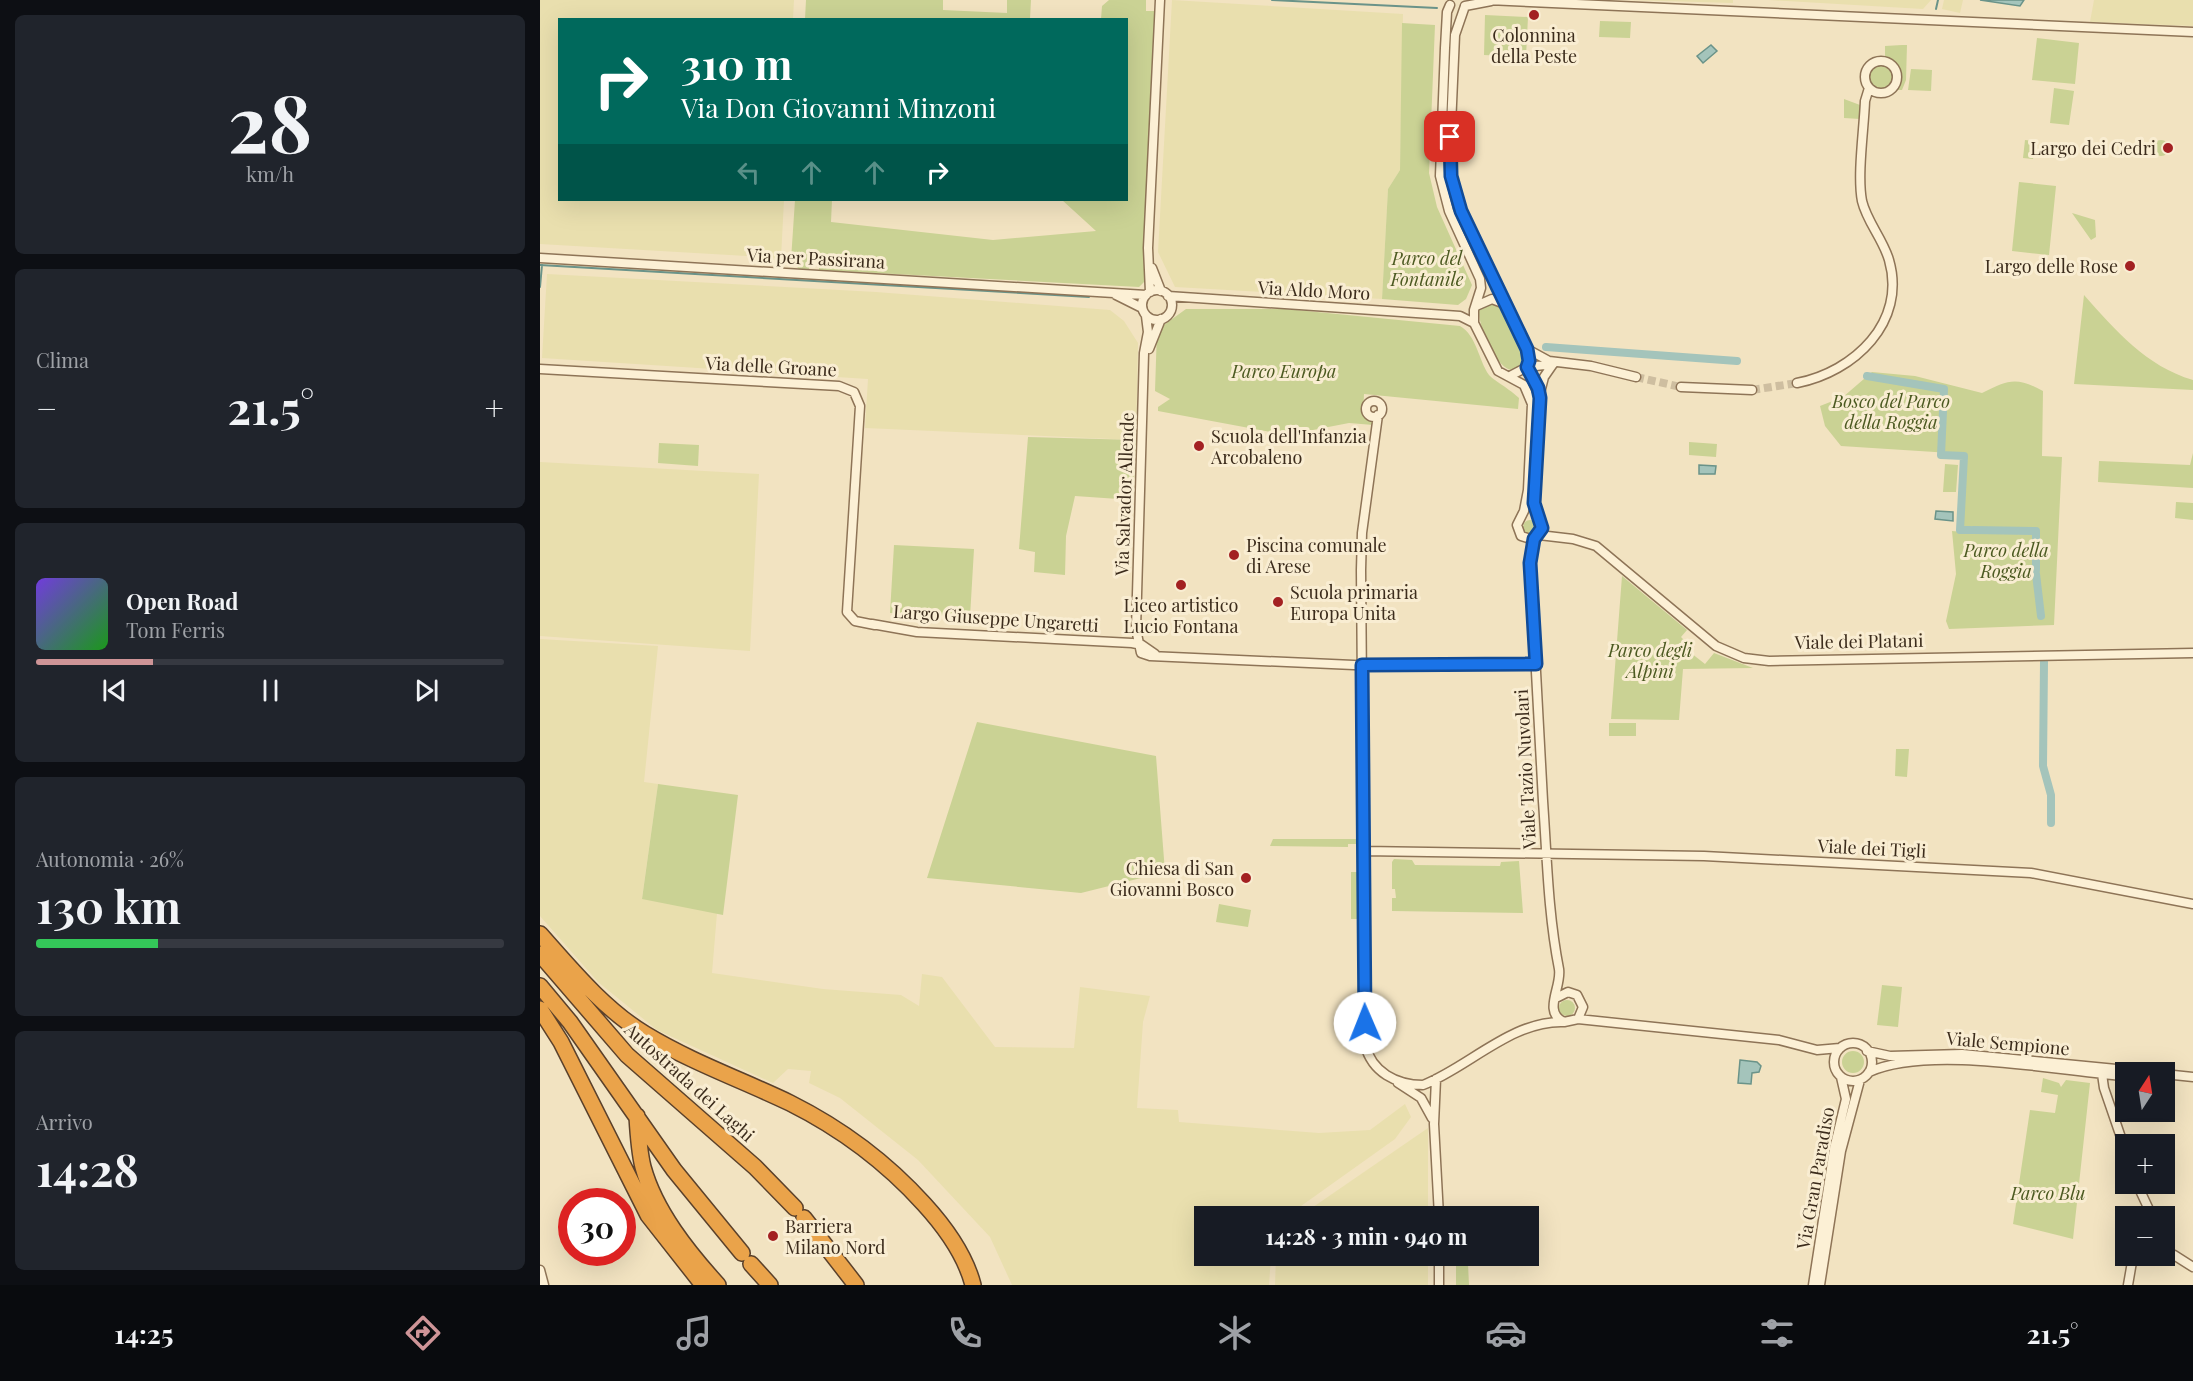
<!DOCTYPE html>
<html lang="it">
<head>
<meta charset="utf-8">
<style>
	body { margin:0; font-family:"Playfair Display",serif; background:#20242c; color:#f1f3f6; height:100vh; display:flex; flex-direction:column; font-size:22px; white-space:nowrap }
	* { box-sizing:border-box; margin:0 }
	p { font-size:20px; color:#9ea1a6 }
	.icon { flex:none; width:33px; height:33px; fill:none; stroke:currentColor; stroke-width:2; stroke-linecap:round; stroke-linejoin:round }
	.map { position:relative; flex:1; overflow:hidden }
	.side { display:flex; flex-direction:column; gap:15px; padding:15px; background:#0d0f14; width:540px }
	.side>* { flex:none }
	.guide { position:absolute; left:18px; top:18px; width:570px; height:183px; border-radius:0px; box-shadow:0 6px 24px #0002; background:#00695c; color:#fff; overflow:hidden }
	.needle { width:39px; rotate:12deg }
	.tools { position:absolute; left:1575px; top:1062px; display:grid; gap:12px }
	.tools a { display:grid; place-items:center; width:60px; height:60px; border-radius:0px; background:#171b24; box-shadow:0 6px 24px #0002; font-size:30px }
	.speed { position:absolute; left:18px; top:1188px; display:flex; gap:12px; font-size:30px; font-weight:700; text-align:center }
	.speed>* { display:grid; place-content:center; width:78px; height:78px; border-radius:50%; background:#171b24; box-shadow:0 6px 24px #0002; line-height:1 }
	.speed .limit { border:9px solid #d22; background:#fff; color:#111 }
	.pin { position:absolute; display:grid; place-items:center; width:51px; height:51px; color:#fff; margin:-26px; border-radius:12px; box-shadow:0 3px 9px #0006 }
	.me { position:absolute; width:66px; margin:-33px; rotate:359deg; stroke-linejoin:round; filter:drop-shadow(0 0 4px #0008) }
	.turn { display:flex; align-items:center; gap:21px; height:126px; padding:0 24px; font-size:27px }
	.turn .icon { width:78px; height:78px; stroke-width:2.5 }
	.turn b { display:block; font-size:42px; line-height:51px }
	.lanes { display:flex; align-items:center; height:57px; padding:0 24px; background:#0003; justify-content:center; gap:30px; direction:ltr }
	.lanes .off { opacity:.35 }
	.big { font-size:45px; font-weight:700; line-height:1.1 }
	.side .card { flex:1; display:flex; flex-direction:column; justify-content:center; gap:9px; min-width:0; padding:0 21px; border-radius:9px; background:#20242c }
	.side .dial { align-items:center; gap:0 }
	.dial b { font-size:78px; line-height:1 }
	.song { display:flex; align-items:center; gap:18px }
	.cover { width:72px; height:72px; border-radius:9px; background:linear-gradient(135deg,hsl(260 70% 55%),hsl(120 70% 35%)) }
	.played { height:6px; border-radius:3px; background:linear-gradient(90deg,#ce9497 25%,#363941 25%) }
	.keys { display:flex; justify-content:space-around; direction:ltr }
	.heat { display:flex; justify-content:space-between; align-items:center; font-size:33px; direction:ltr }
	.charge { height:9px; border-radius:4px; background:linear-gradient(90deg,#34c759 26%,#363941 0) }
	.trip { position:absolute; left:654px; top:1206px; width:345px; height:60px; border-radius:0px; background:#171b24; box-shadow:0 6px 24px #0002; font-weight:700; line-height:60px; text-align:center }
	.menu { display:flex; height:96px; justify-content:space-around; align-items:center; background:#090b0e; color:#9ea1a6 }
	.menu .icon { width:42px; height:42px }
	.menu .selected { color:#ce9497 }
	.menu b { font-size:27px; color:#f1f3f6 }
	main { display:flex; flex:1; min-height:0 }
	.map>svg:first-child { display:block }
	.farmland { fill:#e9dfae }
	.green { fill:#cad294 }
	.water { fill:#a4c4bb; stroke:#6a9389; stroke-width:1.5 }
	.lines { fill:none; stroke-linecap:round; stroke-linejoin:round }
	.stream { stroke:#6a9389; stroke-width:2 }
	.canal { stroke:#a4c4bb; stroke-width:8 }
	.street-tunnel { stroke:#cebea0; stroke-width:8; stroke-dasharray:8 4; stroke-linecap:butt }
	.street-casing { stroke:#8e7457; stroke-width:11 }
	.highway-casing { stroke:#5b412b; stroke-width:18 }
	.street { stroke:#fcf0d5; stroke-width:8 }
	.highway { stroke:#eaa34a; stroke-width:15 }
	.route-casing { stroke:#114b97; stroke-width:15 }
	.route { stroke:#1a73e8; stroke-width:10 }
	.poi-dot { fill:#a32122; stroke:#f9edd2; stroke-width:2 }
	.labels { text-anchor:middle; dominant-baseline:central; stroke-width:6; stroke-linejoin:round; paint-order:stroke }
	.poi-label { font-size:18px; fill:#3c2c1c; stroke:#f9edd2; text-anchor:start }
	.street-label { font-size:18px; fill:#3c2c1c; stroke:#f9edd2 }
	.park-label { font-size:18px; font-style:italic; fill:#4c5a21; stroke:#f9edd2 }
</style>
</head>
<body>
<main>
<section class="side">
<div class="card dial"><b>28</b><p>km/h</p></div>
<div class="card"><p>Clima</p>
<div class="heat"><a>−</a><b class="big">21.5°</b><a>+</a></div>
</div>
<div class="card">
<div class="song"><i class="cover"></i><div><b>Open Road</b><p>Tom Ferris</p></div></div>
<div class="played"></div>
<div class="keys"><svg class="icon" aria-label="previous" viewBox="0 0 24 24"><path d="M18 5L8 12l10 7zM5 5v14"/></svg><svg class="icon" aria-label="pause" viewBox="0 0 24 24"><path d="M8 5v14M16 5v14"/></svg><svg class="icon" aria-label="next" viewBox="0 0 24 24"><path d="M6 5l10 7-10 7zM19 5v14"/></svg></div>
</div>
<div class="card"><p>Autonomia · 26%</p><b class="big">130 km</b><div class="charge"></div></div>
<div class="card"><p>Arrivo</p><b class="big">14:28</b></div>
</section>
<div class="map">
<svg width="1653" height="1285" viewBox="0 0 1653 1285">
	<rect width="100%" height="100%" fill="#f2e3c1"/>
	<path class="farmland" d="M0,0H254L253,19L20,20V200H244L241,258L0,244Z
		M632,0L863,14L860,170L848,189L842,299L635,287L618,252Z
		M1090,0H1193V3Z
		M1229,0H1391L1383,9Z
		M1404,0H1423L1420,13L1402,9Z
		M1554,0H1653V26L1550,22Z
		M7,274L336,292L570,310L584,321L598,343L596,440L325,428L328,379L2,358Z
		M0,462L219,474L210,651L0,636Z
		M0,639L118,646L104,782L118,784L102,898L177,913L172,973L283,989L361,995L379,1006L382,974L402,977L455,1047L534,1048L540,987L610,996L603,1022L597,1108L638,1110L639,1122L779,1133L830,1130L865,1104L871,1117L855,1139L747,1216H664V1256H731L729,1285H472L450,1237L378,1160L300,1098L269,1083L271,1071L248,1069L233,1083L117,1030L58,982L0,916Z
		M888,1128V1216H760Z
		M736,1256H888V1285H735Z"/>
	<path class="green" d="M266,0H403V10L467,13V0H491L490,19H265Z
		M569,0H606V11H616L604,282L599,287L279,270V258L269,260V270L259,269L251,260L255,200H292L291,222L453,240L556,231L522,200H586V20L561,19L562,6Z
		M945,15L988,17L986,57L944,55Z
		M1060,21L1091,22L1090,38L1059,37Z
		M862,23L895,25L889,173L897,207L932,285L926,299L918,305L842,299L848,189L860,170Z
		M1497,38L1539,43L1535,84L1492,80Z
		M1362,45H1367L1366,80L1362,90H1358L1359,71L1353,61L1345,58V46Z
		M1329 77a12 12 0 1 1 24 0a12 12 0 1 1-24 0Z
		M1371,69L1392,70L1391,91L1368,90Z
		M1514,88L1534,91L1529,125L1510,123Z
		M1304,99L1320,105V119L1304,118Z
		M1613 148a8 8 0 1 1 16 0a8 8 0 1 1-16 0Z
		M1485,140L1495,141L1493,159L1483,158Z
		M1479,182L1516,186L1509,255L1472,251Z
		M1532,213L1555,220L1556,237L1551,240Z
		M1544,295C1576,331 1606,366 1653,380V390L1534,384Z
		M950,302L961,307L984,355L983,363L972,370C956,369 935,322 940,307Z
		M646,309H746L920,326C937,336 938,359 949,375C952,379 971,390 979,398L978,409L824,394L823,415L834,420L833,425L809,423L747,435L618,411V407L630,399L615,391L617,330Z
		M1332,372L1375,376L1442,393C1468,380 1476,376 1503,391L1502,456L1522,457L1514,625L1409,629L1406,621L1416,574L1412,531L1423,532L1426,454L1301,446L1285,426L1280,406L1303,397Z
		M488,437L596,440L593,500L535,496L526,536L525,575L494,572L495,552L479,549Z
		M1149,442L1177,444L1176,457L1149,455Z
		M119,443L159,445L158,466L118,463Z
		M1653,453V488L1558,482L1559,461L1650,465Z
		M1405,464L1418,465L1416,492H1403Z
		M1636,502L1653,503V520L1635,518Z
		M983 527a7 7 0 1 1 14 0a7 7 0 1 1-14 0Z
		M354,545L434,549L430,617L350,613Z
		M1082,576L1147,630L1141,637L1146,642L1142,646L1165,664L1174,653L1213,668L1143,669L1139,720L1071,719Z
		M437,722L616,756L625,872L541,893L387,878Z
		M1069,723H1096V736H1069Z
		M1356,749H1369L1367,777L1355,776Z
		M118,784L198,795L183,915L102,899Z
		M733,839H816V844H808V847L730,846Z
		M854,859L872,860L875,865L960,866L961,862L979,861L983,913L852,911V898H856L855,889H852V862Z
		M811,872H817V919H811Z
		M679,904L711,910L708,927L676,922Z
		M1342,985L1362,987L1358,1027L1337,1025Z
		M1019 1008a8 8 0 1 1 16 0a8 8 0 1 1-16 0Z
		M1302 1062a11 11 0 1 1 22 0a11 11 0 1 1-22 0Z
		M1503,1078L1519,1083L1521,1087L1526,1080L1550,1083L1533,1239L1473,1224L1490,1110L1515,1113L1518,1095L1501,1092Z
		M928,1264L929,1285H916V1264Z"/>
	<path class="water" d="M1440,0H1484L1480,6Z
		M1171,45L1177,51L1163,63L1157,56Z
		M1159,465L1176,466L1175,474H1159Z
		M1396,511L1413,512V521L1395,519Z
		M1200,1060L1217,1062L1221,1066L1219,1072L1212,1073L1211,1084L1198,1083Z"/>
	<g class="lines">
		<path class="stream" d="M732,0L897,8
			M1396,9L1398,0
			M0,265L549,297
			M0,287L2,265"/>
		<path class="canal" d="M1006,347L1197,361
			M1327,376L1404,389L1401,455L1424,456L1420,530H1430
			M1433,530L1496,531V570
			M1496,574L1501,616
			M1504,662L1503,766L1511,795V823"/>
		<path class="street-tunnel" d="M1096,377L1141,387
			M1212,390L1257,383"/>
		<g class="street-casing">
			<path id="street" d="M948,0L1653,32
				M910,5L907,12L905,48L900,176L909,211L940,279L941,288L934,310V323L958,371L984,385L992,404L988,490L984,511L977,525L981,536L991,539L999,535L1001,525L994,503L1000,398L995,380L987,367
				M925,6L915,35L910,149L912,187L920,211L989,354L987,367L970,376
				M925,6L951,1
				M1325 77a16 16 0 1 1 32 0a16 16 0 1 1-32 0Z
				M0,258L606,295
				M612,268L621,291
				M602 305a15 15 0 1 1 30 0a15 15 0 1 1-30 0Z
				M610,292L608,248L620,0
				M576,295L602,308
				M628,296L920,316L934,323
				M936,306L952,299L965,304
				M606,316L608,332L604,353L596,629L601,653L610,656L836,666L996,664
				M609,349L621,319
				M987,349L1009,361L1051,366L1096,377
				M987,367L1013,364
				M0,369L299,386L314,392L320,406L307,612L315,621L335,625
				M1257,383C1314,372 1367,322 1349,260C1343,239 1327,222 1322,201C1317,175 1324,129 1325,101L1329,88
				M1141,387L1212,390
				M1000,393L1004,377L1013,364
				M826 409a8 8 0 1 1 16 0a8 8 0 1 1-16 0Z
				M838,415L822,533L821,570L825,1045C832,1072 856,1085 883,1085C929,1067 972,1020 1024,1022
				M999,535L1033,539L1056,546L1176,646L1204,658L1229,661L1653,653
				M994,539L990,563C995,642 999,721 1003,801C1007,857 1008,913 1019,969C1022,987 1002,1012 1024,1022L1038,1019L1043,1007L1037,995L1028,992L1016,998
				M332,624L377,632L592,643L602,645L615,654
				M824,851L1164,856L1491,873L1653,904
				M1038,1019L1239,1040L1277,1050L1300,1048
				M1294 1062a19 19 0 1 1 38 0a19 19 0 1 1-38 0Z
				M1327,1051L1350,1056L1422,1054L1607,1072
				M1329,1072C1388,1045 1514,1070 1581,1076
				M1562,1074L1564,1088L1586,1152
				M1624,1074L1653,1077
				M896,1079L894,1124L899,1216
				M858,1083L881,1098L892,1118
				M1597,1184L1612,1216
				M1624,1253L1634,1255L1653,1267
				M0,1270L4,1285
				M899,1285V1256
				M1273,1285L1294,1149L1306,1099L1301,1077
				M1280,1285L1301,1151L1320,1080
				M1588,1285L1593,1256"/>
		</g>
		<g class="highway-casing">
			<path id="highway" d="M0,934C32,970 64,1009 105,1034C151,1062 202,1080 250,1103C300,1128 346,1162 384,1204C405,1227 425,1254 433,1285
				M0,954L87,1055L215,1167L255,1208
				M0,986L30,1022L134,1170L202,1253
				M0,1009L21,1042L108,1215L163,1285
				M97,1116C98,1133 99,1151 103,1167C115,1211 148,1252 178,1285
				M264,1218L316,1285
				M211,1264L230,1285"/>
		</g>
		<use href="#street" class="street"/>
		<use href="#highway" class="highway"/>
	</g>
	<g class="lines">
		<g class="route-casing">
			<path id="route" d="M825,1023L822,665L996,664L990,563L994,539L1002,528L994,503L1000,398L998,388L987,367L989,361L987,349L921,211L911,176L910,137"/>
		</g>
		<use href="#route" class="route"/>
	</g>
	<g class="poi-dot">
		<circle cx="994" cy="15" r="6"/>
		<circle cx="1628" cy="148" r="6"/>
		<circle cx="1590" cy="266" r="6"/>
		<circle cx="659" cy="446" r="6"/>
		<circle cx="694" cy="555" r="6"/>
		<circle cx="641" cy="585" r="6"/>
		<circle cx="738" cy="602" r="6"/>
		<circle cx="706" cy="878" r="6"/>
		<circle cx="233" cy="1236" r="6"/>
	</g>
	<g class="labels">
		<g class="poi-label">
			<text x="994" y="35" text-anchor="middle">Colonnina<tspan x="994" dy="21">della Peste</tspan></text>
			<text x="1616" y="148" text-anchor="end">Largo dei Cedri</text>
			<text x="1578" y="266" text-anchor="end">Largo delle Rose</text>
			<text x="671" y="436">Scuola dell'Infanzia<tspan x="671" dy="21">Arcobaleno</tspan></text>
			<text x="706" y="545">Piscina comunale<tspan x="706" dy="21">di Arese</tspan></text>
			<text x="750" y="592">Scuola primaria<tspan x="750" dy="21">Europa Unita</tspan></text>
			<text x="641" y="605" text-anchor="middle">Liceo artistico<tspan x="641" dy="21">Lucio Fontana</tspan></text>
			<text x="694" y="868" text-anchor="end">Chiesa di San<tspan x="694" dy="21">Giovanni Bosco</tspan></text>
			<text x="245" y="1226">Barriera<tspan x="245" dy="21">Milano Nord</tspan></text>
		</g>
		<g class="street-label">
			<text transform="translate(276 258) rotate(3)">Via per Passirana</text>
			<text transform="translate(774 290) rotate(3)">Via Aldo Moro</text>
			<text transform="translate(231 366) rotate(3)">Via delle Groane</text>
			<text transform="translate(584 494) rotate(-88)">Via Salvador Allende</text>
			<text transform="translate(456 618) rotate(4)">Largo Giuseppe Ungaretti</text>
			<text transform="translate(1319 641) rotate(-1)">Viale dei Platani</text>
			<text transform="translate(985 769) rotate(-93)">Viale Tazio Nuvolari</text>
			<text transform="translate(1332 848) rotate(3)">Viale dei Tigli</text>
			<text transform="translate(1468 1043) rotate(5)">Viale Sempione</text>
			<text transform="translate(150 1082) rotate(42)">Autostrada dei Laghi</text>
			<text transform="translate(1275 1178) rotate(-80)">Via Gran Paradiso</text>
		</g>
		<g class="park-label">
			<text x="887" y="258">Parco del<tspan x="887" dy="21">Fontanile</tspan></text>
			<text x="744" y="371">Parco Europa</text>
			<text x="1351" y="401">Bosco del Parco<tspan x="1351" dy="21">della Roggia</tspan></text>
			<text x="1466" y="550">Parco della<tspan x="1466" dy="21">Roggia</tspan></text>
			<text x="1110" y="650">Parco degli<tspan x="1110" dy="21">Alpini</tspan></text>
			<text x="1508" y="1193">Parco Blu</text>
		</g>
	</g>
</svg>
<div class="tools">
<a><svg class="needle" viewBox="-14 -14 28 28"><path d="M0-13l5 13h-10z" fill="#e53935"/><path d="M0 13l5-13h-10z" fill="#9ea1a6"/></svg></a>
<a>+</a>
<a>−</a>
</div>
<div class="speed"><div class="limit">30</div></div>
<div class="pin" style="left:910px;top:137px;background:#d93025"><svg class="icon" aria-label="arrive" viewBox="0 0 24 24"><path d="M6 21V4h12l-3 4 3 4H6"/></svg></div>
<svg class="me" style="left:825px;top:1023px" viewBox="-20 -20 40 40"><circle r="19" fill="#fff"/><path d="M0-13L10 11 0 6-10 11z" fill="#1a73e8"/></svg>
<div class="trip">14:28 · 3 min · 940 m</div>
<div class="guide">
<div class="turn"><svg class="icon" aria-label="right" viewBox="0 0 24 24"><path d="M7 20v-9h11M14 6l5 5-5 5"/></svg><div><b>310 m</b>Via Don Giovanni Minzoni</div></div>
<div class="lanes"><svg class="icon off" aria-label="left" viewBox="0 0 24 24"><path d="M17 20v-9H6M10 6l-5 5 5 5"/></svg><svg class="icon off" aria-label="ahead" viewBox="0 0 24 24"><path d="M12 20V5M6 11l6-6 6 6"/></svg><svg class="icon off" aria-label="ahead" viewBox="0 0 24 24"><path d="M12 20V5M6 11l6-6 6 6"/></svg><svg class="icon" aria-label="right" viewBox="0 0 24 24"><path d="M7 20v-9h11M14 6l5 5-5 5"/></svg></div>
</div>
</div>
</main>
<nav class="menu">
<b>14:25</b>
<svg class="icon selected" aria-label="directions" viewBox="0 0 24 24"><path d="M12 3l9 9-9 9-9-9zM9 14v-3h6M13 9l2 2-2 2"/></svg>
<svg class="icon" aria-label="music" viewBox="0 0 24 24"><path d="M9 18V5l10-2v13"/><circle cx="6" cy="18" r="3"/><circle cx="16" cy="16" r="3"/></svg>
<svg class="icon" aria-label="phone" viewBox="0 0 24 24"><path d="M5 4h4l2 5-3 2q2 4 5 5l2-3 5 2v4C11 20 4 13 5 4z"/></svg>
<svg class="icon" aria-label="climate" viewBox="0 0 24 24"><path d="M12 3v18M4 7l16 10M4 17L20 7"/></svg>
<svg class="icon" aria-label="car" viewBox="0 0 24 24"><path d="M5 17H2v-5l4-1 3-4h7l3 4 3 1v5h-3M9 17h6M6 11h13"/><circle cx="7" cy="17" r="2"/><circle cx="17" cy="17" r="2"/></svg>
<svg class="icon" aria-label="filters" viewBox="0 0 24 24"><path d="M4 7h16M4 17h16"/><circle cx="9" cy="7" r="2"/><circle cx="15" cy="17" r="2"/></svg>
<b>21.5°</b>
</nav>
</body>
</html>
